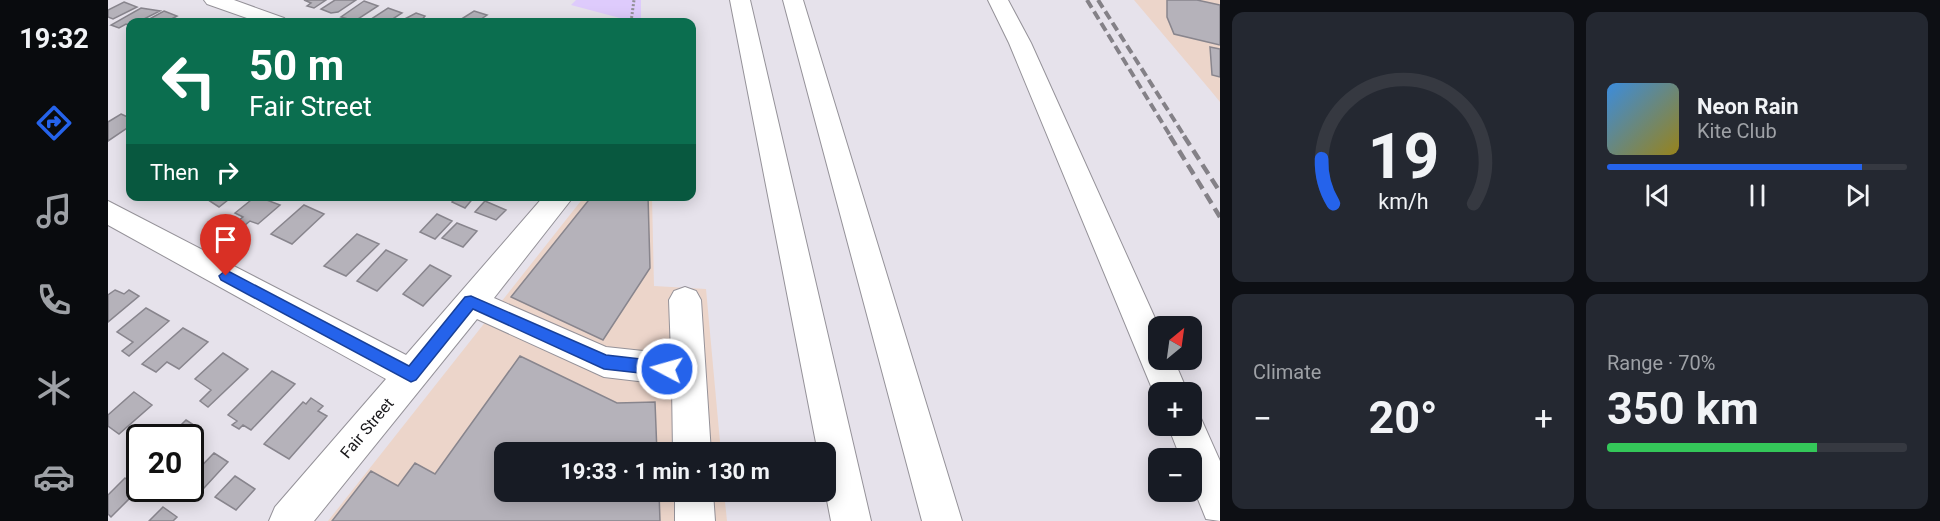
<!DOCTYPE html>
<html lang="en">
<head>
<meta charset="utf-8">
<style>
	body { margin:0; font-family:Roboto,sans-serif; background:#242831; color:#f1f3f6; height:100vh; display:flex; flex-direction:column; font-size:22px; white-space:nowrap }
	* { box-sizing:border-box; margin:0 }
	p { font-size:20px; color:#9ea1a6 }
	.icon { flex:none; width:33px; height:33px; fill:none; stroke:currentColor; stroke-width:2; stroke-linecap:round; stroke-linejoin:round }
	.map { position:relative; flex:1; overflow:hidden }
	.details { display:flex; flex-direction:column; gap:12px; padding:12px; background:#0d0f14; width:720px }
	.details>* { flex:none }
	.guide { position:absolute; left:18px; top:18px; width:570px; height:183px; border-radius:12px; box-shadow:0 3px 15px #0003; background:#0b6e4f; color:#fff; overflow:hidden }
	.needle { width:39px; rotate:29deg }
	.buttons { position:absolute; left:1040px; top:316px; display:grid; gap:12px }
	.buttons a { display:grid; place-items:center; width:54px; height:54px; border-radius:12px; background:#171b24; box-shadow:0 3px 15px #0003; font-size:30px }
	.speed { position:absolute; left:18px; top:424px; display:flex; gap:12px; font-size:30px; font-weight:700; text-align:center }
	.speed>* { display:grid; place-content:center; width:78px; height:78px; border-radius:50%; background:#171b24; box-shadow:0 3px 15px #0003; line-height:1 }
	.speed .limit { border:3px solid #111; border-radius:9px; background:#fff; color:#111 }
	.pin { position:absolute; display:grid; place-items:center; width:51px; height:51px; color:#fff; margin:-62px -26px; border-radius:50% 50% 50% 0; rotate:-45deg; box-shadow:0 0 6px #0007 }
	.pin .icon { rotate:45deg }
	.me { position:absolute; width:66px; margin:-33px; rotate:276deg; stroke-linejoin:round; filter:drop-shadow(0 0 4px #0008) }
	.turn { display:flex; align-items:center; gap:21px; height:126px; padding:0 24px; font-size:27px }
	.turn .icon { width:78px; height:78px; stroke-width:2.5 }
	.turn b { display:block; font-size:42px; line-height:51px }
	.then { display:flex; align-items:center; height:57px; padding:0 24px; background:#0003; gap:12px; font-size:22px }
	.big { font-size:45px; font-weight:700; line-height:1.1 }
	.details .tile { flex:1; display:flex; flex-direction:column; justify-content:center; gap:9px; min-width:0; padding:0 21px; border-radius:12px; background:#242831 }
	.details .dial { align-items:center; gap:0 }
	.dial svg { height:156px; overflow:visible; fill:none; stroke:#363941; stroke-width:7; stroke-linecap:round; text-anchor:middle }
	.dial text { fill:#f1f3f6; stroke:none }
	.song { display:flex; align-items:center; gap:18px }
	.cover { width:72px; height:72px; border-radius:9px; background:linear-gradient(135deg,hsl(210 70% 55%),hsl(50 70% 35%)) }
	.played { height:6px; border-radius:3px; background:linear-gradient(90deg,#2563eb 85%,#363941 85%) }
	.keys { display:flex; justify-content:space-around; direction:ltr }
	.heat { display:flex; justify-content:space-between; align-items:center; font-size:33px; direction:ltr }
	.charge { height:9px; border-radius:4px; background:linear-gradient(90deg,#34c759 70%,#363941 0) }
	.details .tiles { flex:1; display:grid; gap:12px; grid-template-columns:repeat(2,1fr) }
	.trip { position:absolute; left:386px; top:442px; width:342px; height:60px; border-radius:12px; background:#171b24; box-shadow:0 3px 15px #0003; font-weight:700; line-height:60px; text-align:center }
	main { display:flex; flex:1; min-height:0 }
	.tabs { display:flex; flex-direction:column; width:108px; justify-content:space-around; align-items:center; background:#090b0e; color:#9ea1a6 }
	.tabs .icon { width:42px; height:42px }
	.tabs .current { color:#2563eb }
	.tabs b { font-size:27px; color:#f1f3f6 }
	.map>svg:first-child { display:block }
	.industrial { fill:#ecd5ca }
	.green { fill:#decbfc }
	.building { fill:#b5b2ba; stroke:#88858d; stroke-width:1.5 }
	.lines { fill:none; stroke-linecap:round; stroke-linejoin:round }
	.minor-casing { stroke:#959299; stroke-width:2 }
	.path { stroke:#939197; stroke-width:3; stroke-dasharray:2 2; stroke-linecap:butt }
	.minor { fill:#fff; fill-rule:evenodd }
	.rail-far1 { stroke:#848187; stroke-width:4; stroke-dasharray:9 4.5; stroke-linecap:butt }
	.rail { stroke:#848187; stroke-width:4.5; stroke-dasharray:11 6; stroke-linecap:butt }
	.route { fill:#2563eb; stroke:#184099; stroke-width:1.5 }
	.labels { text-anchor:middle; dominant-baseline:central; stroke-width:4.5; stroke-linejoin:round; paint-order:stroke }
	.street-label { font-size:16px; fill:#19181b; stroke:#fff }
</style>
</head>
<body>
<main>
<nav class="tabs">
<b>19:32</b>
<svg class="icon current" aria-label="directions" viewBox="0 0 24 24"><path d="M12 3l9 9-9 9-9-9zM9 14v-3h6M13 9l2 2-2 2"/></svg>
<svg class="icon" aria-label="music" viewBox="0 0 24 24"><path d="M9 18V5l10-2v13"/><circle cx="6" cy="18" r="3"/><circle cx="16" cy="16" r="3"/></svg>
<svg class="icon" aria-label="phone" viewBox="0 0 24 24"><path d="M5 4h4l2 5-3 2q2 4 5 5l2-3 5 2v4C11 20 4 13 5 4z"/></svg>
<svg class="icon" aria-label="climate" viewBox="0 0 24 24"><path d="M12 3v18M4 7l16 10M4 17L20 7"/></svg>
<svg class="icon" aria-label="car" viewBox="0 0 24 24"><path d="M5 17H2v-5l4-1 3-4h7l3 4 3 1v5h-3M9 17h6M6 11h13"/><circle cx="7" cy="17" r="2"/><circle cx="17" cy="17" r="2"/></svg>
</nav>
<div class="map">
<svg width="1112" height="521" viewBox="0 0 1112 521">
	<rect width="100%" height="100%" fill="#e6e2eb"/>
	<path class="industrial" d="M1026,0H1112V102L1103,91Z
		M476,197H544L546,286L598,289L613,453H396V492H616L619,521H220Z"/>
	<path class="green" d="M468,0H533V22H512V18L463,5Z"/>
	<path class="building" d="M196,0H218L206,8L199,6L203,3Z
		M227,0H248L230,12L223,13L213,9Z
		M1059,0H1089L1112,5V45L1066,34L1059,17Z
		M256,1L270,6L247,21L233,17Z
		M16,2L29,7L5,19L0,17V10Z
		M33,8L52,11L30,22H22V26L18,24L11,28L3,25Z
		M280,8L294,13L280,22L260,21Z
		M56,11L69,16L58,22H36Z
		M366,11L379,15L369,22L355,18Z
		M308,13L317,16L312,22H291Z
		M1102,47L1112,49V77L1104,75Z
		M13,114L22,118V126L0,141V122Z
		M94,196H125L111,207Z
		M148,196L172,205L150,224L142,221L137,225L130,221L135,217L127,213Z
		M349,196H367L357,208L344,202Z
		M484,196H540L542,268L495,340L403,297Z
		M377,201L398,210L388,220L367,212Z
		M196,205L216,214L184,244L163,234Z
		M329,214L344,221L327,239L312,232Z
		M349,223L369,231L355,247L334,238Z
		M249,234L271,244L238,276L216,266Z
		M278,250L299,260L269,291L249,281Z
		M322,265L343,276L315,306L295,294Z
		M7,290L16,294L21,290L31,296L0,322V295Z
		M38,308L61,321L21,356L14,351L25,342L9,332Z
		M75,328L100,342L71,369L59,362L48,372L34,364Z
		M115,353L140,369L100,407L92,401L103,390L87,379Z
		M412,356L509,403L547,402L549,453H396V492H551L552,521H224L263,471L290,486L307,463L327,474Z
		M164,371L187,384L143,430L135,425L131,429L124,425L129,421L120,415Z
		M26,392L44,405L11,434L0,426V415Z
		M203,398L215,406L210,411L219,416L181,459L156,444L195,402L198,404Z
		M78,420L92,429L82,438H60Z
		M106,453L120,462L96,488L82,478Z
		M127,476L147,489L128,510L107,497Z
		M17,478L31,489L3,517L0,514V495Z
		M55,507L69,517L65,521H41Z"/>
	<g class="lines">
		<g class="minor-casing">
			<path id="minor" d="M96,0H126L176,18L180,22H150L99,4Z
				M622,0H642L763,521H723L717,490V453H710Z
				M675,0H695L854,521H814Z
				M880,0H900L923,43L1051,327L1050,360H1066L1080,393H1050V403L901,43Z
				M436,196H466L386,298L498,347L563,354L561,300L566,291L577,287L588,291L593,300L603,453H565L564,385L496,377L369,319L206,521H161L167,507L278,379L0,225V201L298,355Z
				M1083,411L1091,414L1112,461V521L1098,519L1083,482V459H1073L1060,426H1083Z
				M567,492H605L607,521H567Z"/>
		</g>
		<path class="path" d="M523,22L526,0"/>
		<use href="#minor" class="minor"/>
		<path class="rail-far1" d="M979,0L1063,137
			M990,0L1077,137"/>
		<path class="rail" d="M1062,136L1112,217
			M1076,136L1112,192"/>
	</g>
	<path class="route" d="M118,270L301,366L357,297L363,296L498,355L559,362L565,364L567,369L565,374L559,376L496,369L365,309L308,380L303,382L113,280L111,276Z"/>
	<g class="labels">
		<g class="street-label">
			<text transform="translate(259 428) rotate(-50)">Fair Street</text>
		</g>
	</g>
</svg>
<div class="buttons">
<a><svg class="needle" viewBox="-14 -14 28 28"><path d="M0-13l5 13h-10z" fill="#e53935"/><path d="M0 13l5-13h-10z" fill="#9ea1a6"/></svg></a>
<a>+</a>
<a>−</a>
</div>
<div class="speed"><div class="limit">20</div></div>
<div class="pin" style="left:118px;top:276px;background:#d93025"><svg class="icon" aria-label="arrive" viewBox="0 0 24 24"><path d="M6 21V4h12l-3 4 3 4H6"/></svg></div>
<svg class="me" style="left:559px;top:369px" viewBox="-20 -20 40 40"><circle r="17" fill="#2563eb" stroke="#fff" stroke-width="3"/><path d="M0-11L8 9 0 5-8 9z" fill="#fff"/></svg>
<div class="trip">19:33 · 1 min · 130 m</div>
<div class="guide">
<div class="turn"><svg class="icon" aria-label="left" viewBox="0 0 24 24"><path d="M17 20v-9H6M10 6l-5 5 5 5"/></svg><div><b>50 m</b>Fair Street</div></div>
<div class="then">Then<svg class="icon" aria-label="right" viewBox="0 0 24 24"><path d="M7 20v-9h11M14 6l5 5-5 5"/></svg></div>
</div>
</div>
<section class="details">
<div class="tiles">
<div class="tile dial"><svg viewBox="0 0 100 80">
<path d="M14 69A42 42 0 1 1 86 69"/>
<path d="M14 69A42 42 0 0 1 8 46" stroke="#2563eb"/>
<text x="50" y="56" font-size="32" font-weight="700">19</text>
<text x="50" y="72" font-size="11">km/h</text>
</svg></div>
<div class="tile">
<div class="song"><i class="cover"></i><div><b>Neon Rain</b><p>Kite Club</p></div></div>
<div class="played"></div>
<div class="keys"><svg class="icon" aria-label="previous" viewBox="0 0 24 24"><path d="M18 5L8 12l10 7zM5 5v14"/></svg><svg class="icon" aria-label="pause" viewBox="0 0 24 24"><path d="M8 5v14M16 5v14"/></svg><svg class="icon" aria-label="next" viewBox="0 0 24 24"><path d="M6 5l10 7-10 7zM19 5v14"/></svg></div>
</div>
<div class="tile"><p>Climate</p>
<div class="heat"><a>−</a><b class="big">20°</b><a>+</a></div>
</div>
<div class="tile"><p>Range · 70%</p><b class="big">350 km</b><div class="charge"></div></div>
</div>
</section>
</main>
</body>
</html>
